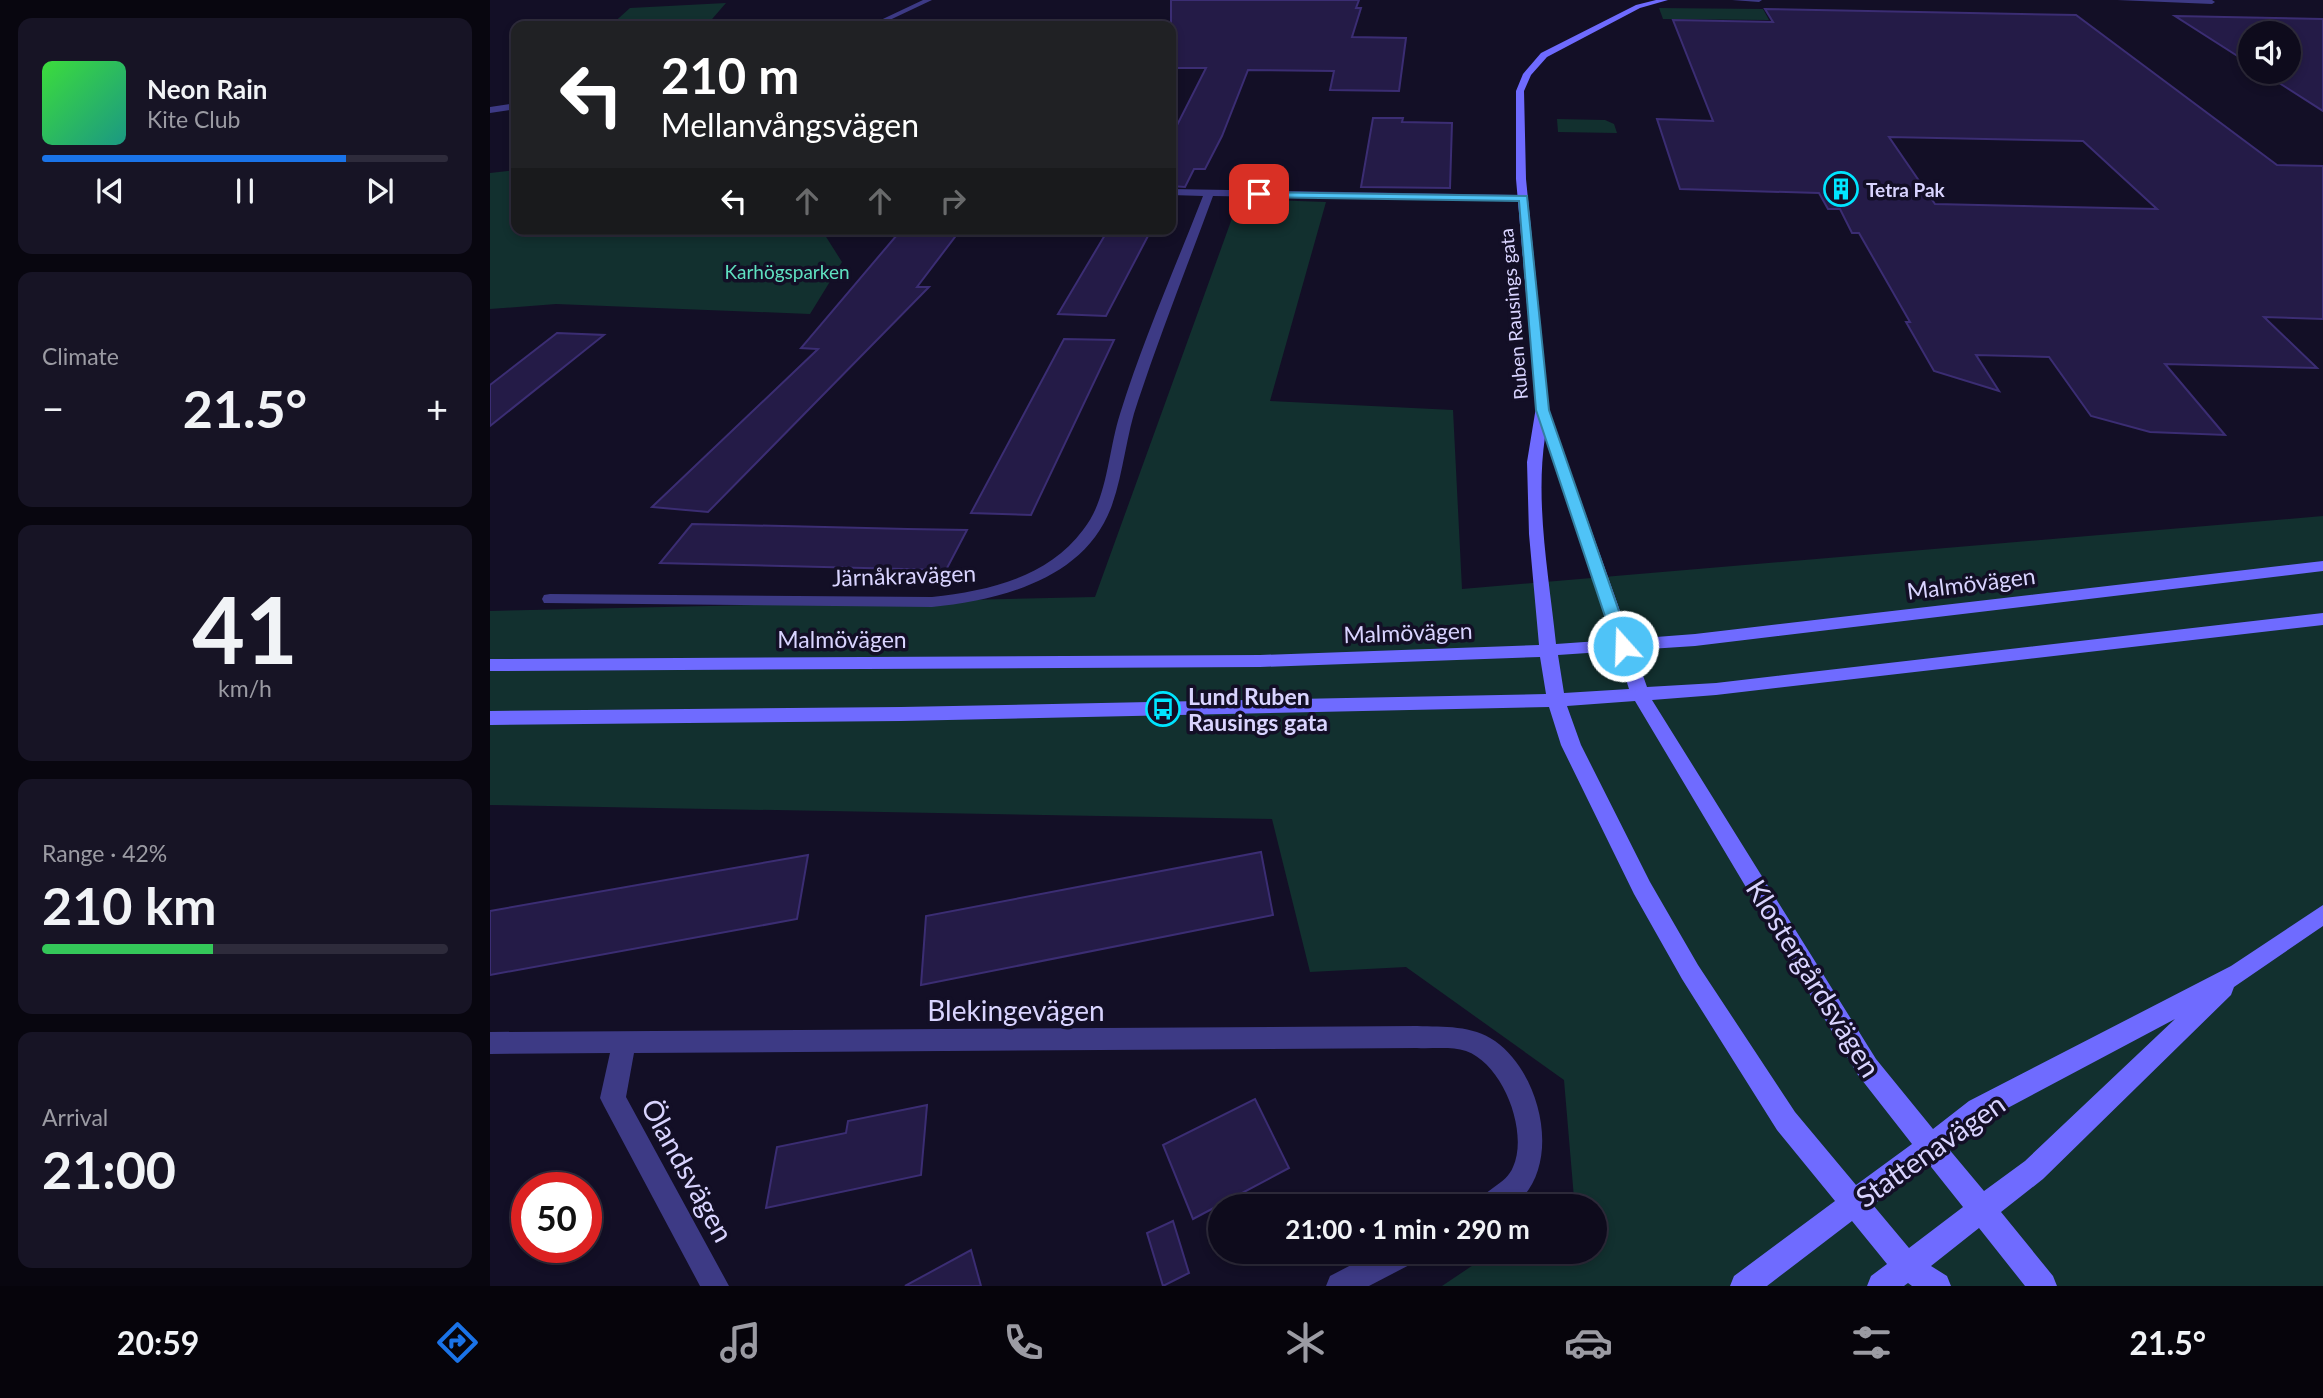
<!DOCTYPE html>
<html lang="en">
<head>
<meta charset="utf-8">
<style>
	body { margin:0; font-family:Lato,sans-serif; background:#171425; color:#f1f3f6; height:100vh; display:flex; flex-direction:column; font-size:26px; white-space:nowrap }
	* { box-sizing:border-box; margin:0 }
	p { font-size:23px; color:#9b9ba3 }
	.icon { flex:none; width:38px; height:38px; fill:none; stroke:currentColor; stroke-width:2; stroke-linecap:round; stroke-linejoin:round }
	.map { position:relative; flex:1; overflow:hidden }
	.panel { display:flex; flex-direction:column; gap:18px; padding:18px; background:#08060f; width:490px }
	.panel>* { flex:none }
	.top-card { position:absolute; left:21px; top:21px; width:665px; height:214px; border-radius:14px; box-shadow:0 4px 10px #0003,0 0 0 2px #2e2b3b; background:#202124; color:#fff; overflow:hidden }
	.tools { position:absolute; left:1748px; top:21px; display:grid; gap:14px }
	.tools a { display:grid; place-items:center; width:63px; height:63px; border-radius:50%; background:#0e0b1c; box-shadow:0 4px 10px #0003,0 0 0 2px #2e2b3b; font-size:35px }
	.speed { position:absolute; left:21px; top:1172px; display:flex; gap:14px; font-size:35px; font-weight:700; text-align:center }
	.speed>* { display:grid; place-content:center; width:91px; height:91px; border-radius:50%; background:#0e0b1c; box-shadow:0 4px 10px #0003,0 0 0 2px #2e2b3b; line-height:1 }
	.speed .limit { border:10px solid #d22; background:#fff; color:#111 }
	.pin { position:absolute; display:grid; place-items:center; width:60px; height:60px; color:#fff; margin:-30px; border-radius:14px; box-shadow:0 4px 10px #0006 }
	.me { position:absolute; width:77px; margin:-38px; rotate:340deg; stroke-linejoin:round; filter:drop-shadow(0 0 5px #0008) }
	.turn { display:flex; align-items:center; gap:24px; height:147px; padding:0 35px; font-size:32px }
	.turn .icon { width:91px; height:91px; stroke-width:2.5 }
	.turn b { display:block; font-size:49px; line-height:60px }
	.lanes { display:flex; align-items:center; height:66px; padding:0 35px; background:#0003; justify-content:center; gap:35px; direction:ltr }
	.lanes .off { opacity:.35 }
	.big { font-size:52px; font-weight:700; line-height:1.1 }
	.panel .tile { flex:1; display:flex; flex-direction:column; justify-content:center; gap:10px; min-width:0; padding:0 24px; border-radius:14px; background:#171425 }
	.panel .dial { align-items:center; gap:0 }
	.dial b { font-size:91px; line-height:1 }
	.song { display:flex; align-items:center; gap:21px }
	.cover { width:84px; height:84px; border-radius:10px; background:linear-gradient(135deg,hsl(120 70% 55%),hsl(170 70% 35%)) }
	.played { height:7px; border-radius:4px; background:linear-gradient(90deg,#1a73e8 75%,#2e2b3b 75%) }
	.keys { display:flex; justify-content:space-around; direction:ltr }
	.heat { display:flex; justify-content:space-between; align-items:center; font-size:38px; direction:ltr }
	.charge { height:10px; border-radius:5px; background:linear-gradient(90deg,#34c759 42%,#2e2b3b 0) }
	.trip { position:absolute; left:718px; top:1194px; width:399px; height:70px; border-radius:35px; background:#0e0b1c; box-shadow:0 4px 10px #0003,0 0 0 2px #2e2b3b; font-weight:700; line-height:70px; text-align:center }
	.tabs { display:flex; height:112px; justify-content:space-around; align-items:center; background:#06040b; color:#9b9ba3 }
	.tabs .icon { width:49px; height:49px }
	.tabs .active { color:#1a73e8 }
	.tabs b { font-size:32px; color:#f1f3f6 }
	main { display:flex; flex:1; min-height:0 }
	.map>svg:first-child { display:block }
	.green { fill:#12302f }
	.building { fill:#241b47; stroke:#3b2d73; stroke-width:2; fill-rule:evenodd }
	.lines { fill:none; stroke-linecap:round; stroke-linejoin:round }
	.street { fill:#3d3a85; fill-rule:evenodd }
	.secondary { fill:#6f6bff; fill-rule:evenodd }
	.route { fill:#4fc3f7; stroke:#337fa1; stroke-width:2 }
	.labels { text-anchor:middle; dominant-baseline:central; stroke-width:7; stroke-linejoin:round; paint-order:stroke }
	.far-poi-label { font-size:19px; font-weight:bold; fill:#d9d4ff; stroke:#130f26; text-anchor:start }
	.far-park-label { font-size:19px; fill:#5fe0c0; stroke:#130f26 }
	.far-street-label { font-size:19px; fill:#d9d4ff; stroke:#130f26 }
	.street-label { font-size:23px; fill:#d9d4ff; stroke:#130f26 }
	.poi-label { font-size:23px; font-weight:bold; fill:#d9d4ff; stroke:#130f26; text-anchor:start }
	.near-street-label { font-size:28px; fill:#d9d4ff; stroke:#130f26 }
</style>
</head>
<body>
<main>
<section class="panel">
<div class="tile">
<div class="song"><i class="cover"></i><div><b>Neon Rain</b><p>Kite Club</p></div></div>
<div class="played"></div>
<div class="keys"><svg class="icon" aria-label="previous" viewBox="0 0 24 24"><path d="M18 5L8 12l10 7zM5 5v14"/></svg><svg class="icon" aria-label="pause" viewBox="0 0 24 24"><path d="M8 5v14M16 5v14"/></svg><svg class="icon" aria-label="next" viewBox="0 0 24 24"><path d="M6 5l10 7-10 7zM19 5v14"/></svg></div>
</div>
<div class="tile"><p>Climate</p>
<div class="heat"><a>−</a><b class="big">21.5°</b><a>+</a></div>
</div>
<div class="tile dial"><b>41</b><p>km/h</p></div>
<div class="tile"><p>Range · 42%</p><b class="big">210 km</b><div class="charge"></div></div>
<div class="tile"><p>Arrival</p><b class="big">21:00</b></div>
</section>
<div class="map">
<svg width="1833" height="1286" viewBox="0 0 1833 1286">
	<rect width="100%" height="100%" fill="#130f26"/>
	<path class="green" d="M236,3L216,26H120L140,8Z
		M1169,8L1273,9L1279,20L1173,19Z
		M1067,119L1115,120L1124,124L1127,133L1068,132Z
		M26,170V229H317L333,232L352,262L320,314L66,304L0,309V173Z
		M749,199L836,202L780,401L963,410L972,589L1833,516V1286H952L1004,1251H1104V1206H1072L1084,1198L1074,1080L916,967L820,972L782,819L0,805V611L605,597Z"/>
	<path class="building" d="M681,0H869L866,8H871L862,37L916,38L909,91L840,90L844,71L758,70L732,136L715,169H704L695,187L681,186V137L716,68H681Z
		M1275,9L1586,15L1787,165L1833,166V319L1774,317L1827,368L1675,364L1735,435L1660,432L1601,416L1559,357L1486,355L1509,391L1444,371L1416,322H1420L1369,233H1362L1350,209H1338L1329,193L1190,189L1167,119L1223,121L1183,20L1283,22ZM1399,137L1593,141L1667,209L1445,204Z
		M1685,16L1833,19V111L1772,72H1799V33H1760V64Z
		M883,118H913L912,122L962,123L960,188L871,187Z
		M412,229H471L427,287H439L218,512L162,507L328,349L311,348Z
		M615,235L658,236L616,316L568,314Z
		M67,333L114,335L0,426V385Z
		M574,339L624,340L541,515L481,513Z
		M202,524L418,529L477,530L456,570L170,563Z
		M771,852L783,915L431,985L436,916Z
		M318,855L307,919L0,975V911Z
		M765,1099L799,1168L703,1219L673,1145Z
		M437,1105L431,1175L276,1208L287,1147L356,1133L358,1121Z
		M683,1221L699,1273L673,1286L657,1233Z
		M481,1250L491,1286H415Z"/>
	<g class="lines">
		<path class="street" d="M433,0H442L387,26H378Z
			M1242,0H1272L1269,2Z
			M1627,0H1722L1725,2L1722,4Z
			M26,103V109L0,113V107Z
			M681,189L1033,195L1038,198L1033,201L723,196C698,264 671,332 648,401C636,435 634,471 622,505C596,579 511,600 442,607L54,603L52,599L54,595L60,594L442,597C498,591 557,578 593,530C618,499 618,451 630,414C653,340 685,268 713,196L681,195Z
			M927,1026C954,1027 982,1025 1005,1041C1052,1074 1074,1168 1023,1206H987C994,1188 1016,1185 1023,1167C1039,1132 1013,1064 976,1051C961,1046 942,1049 927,1048L144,1053L136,1097L239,1286H210L114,1106L110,1098L120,1053L0,1054V1032Z
			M888,1251H931L927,1261L879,1286H836L840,1276Z"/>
		<path class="secondary" d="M1166,0H1178L1150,8L1057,57L1041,75L1034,91L1036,179L1059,411L1140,639L1205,634L1833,561V571L1205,646L1144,650L1157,687L1226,683L1833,613V625L1226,695L1162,700L1386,1059L1443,1129L1479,1101L1741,966L1833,905V926L1744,987L1741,995L1553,1179L1511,1212L1563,1276L1567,1286H1535L1489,1228L1441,1266L1457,1276L1461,1286H1422L1418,1283L1414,1286H1377L1381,1276L1397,1264L1362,1221L1277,1286H1240L1244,1276L1345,1201L1287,1130L1192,979L1144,894L1071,745L1059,707L411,721L0,725V711L411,707L1056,694L1050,657L770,667L0,671V659L770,655L1049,645L1039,534L1037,462L1046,407L1026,179V91L1033,74L1051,53L1146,5ZM1055,437L1123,640L1066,644C1059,576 1045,504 1055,437ZM1127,651L1139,689L1074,693L1068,655ZM1145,701L1368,1075L1422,1144L1366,1185L1305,1112L1208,965L1160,882L1091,745L1077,706ZM1685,1019L1535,1161L1494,1191L1458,1148L1497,1119ZM1438,1163L1473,1207L1419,1248L1383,1205Z"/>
	</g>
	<path class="route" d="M766,192L1037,196L1059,410L1141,646L1139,650L1133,651L1125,646L1046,410L1029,201L769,197L766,196Z"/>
	<defs>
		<g id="building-ring" transform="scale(1.75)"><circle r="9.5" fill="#130f26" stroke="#00e5ff" stroke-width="1.5"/><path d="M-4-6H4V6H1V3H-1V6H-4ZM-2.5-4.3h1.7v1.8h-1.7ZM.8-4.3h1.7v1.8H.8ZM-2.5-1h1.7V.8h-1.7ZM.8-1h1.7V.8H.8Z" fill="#00e5ff"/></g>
		<g id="bus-ring" transform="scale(1.75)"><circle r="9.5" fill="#130f26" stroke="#00e5ff" stroke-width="1.5"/><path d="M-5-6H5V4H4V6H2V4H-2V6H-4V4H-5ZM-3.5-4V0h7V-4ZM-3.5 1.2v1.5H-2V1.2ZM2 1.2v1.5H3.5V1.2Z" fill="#00e5ff"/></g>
	</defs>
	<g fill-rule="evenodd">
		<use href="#building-ring" x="1351" y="189"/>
		<use href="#bus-ring" x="673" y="709"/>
	</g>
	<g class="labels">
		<g class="far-poi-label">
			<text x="1376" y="189">Tetra Pak</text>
		</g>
		<g class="far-park-label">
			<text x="297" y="271">Karhögsparken</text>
		</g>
		<g class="far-street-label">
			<text transform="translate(1023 314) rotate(-95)">Ruben Rausings gata</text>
		</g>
		<g class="street-label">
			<text transform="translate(414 575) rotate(-2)">Järnåkravägen</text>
			<text transform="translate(1481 583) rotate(-7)">Malmövägen</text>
			<text transform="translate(918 632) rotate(-2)">Malmövägen</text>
			<text x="352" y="639">Malmövägen</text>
		</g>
		<g class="poi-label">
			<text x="698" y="696">Lund Ruben<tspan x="698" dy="26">Rausings gata</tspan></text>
		</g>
		<g class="near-street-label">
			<text transform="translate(1324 978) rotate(58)">Klostergårdsvägen</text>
			<text x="526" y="1010">Blekingevägen</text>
			<text transform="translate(1440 1150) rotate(-35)">Stattenavägen</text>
			<text transform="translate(198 1170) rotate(61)">Ölandsvägen</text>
		</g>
	</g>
</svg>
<div class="tools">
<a><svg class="icon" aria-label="sound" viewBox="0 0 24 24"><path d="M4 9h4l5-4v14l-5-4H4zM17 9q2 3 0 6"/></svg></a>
</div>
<div class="speed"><div class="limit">50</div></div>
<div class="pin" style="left:769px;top:194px;background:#d93025"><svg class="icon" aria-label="arrive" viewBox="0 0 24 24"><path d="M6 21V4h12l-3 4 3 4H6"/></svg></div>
<svg class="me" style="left:1133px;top:646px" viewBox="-20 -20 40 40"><circle r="17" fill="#4fc3f7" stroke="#fff" stroke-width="3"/><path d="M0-11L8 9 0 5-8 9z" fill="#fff"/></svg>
<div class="trip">21:00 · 1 min · 290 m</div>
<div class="top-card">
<div class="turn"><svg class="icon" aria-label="left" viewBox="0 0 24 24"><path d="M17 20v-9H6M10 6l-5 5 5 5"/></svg><div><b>210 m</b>Mellanvångsvägen</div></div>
<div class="lanes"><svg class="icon" aria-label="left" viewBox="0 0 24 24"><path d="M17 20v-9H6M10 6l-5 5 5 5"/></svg><svg class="icon off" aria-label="ahead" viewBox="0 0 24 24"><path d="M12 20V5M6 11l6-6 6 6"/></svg><svg class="icon off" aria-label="ahead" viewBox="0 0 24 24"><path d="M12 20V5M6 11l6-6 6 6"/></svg><svg class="icon off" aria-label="right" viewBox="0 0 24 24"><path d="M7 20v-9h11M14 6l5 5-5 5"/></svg></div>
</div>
</div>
</main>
<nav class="tabs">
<b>20:59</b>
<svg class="icon active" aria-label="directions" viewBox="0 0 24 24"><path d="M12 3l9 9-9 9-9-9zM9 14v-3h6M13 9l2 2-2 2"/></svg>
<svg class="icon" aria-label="music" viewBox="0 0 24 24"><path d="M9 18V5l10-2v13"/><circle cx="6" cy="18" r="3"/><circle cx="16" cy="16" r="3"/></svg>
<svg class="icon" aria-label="phone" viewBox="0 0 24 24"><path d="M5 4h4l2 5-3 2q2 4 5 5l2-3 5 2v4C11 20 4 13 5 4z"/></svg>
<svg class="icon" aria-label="climate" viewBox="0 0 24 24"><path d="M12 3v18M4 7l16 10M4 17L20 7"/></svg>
<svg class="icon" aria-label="car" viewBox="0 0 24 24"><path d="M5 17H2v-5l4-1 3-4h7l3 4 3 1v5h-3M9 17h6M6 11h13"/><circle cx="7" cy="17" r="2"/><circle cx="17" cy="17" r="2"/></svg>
<svg class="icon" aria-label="filters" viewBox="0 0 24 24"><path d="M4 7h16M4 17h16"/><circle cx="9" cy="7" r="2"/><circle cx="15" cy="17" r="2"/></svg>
<b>21.5°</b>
</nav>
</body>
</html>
